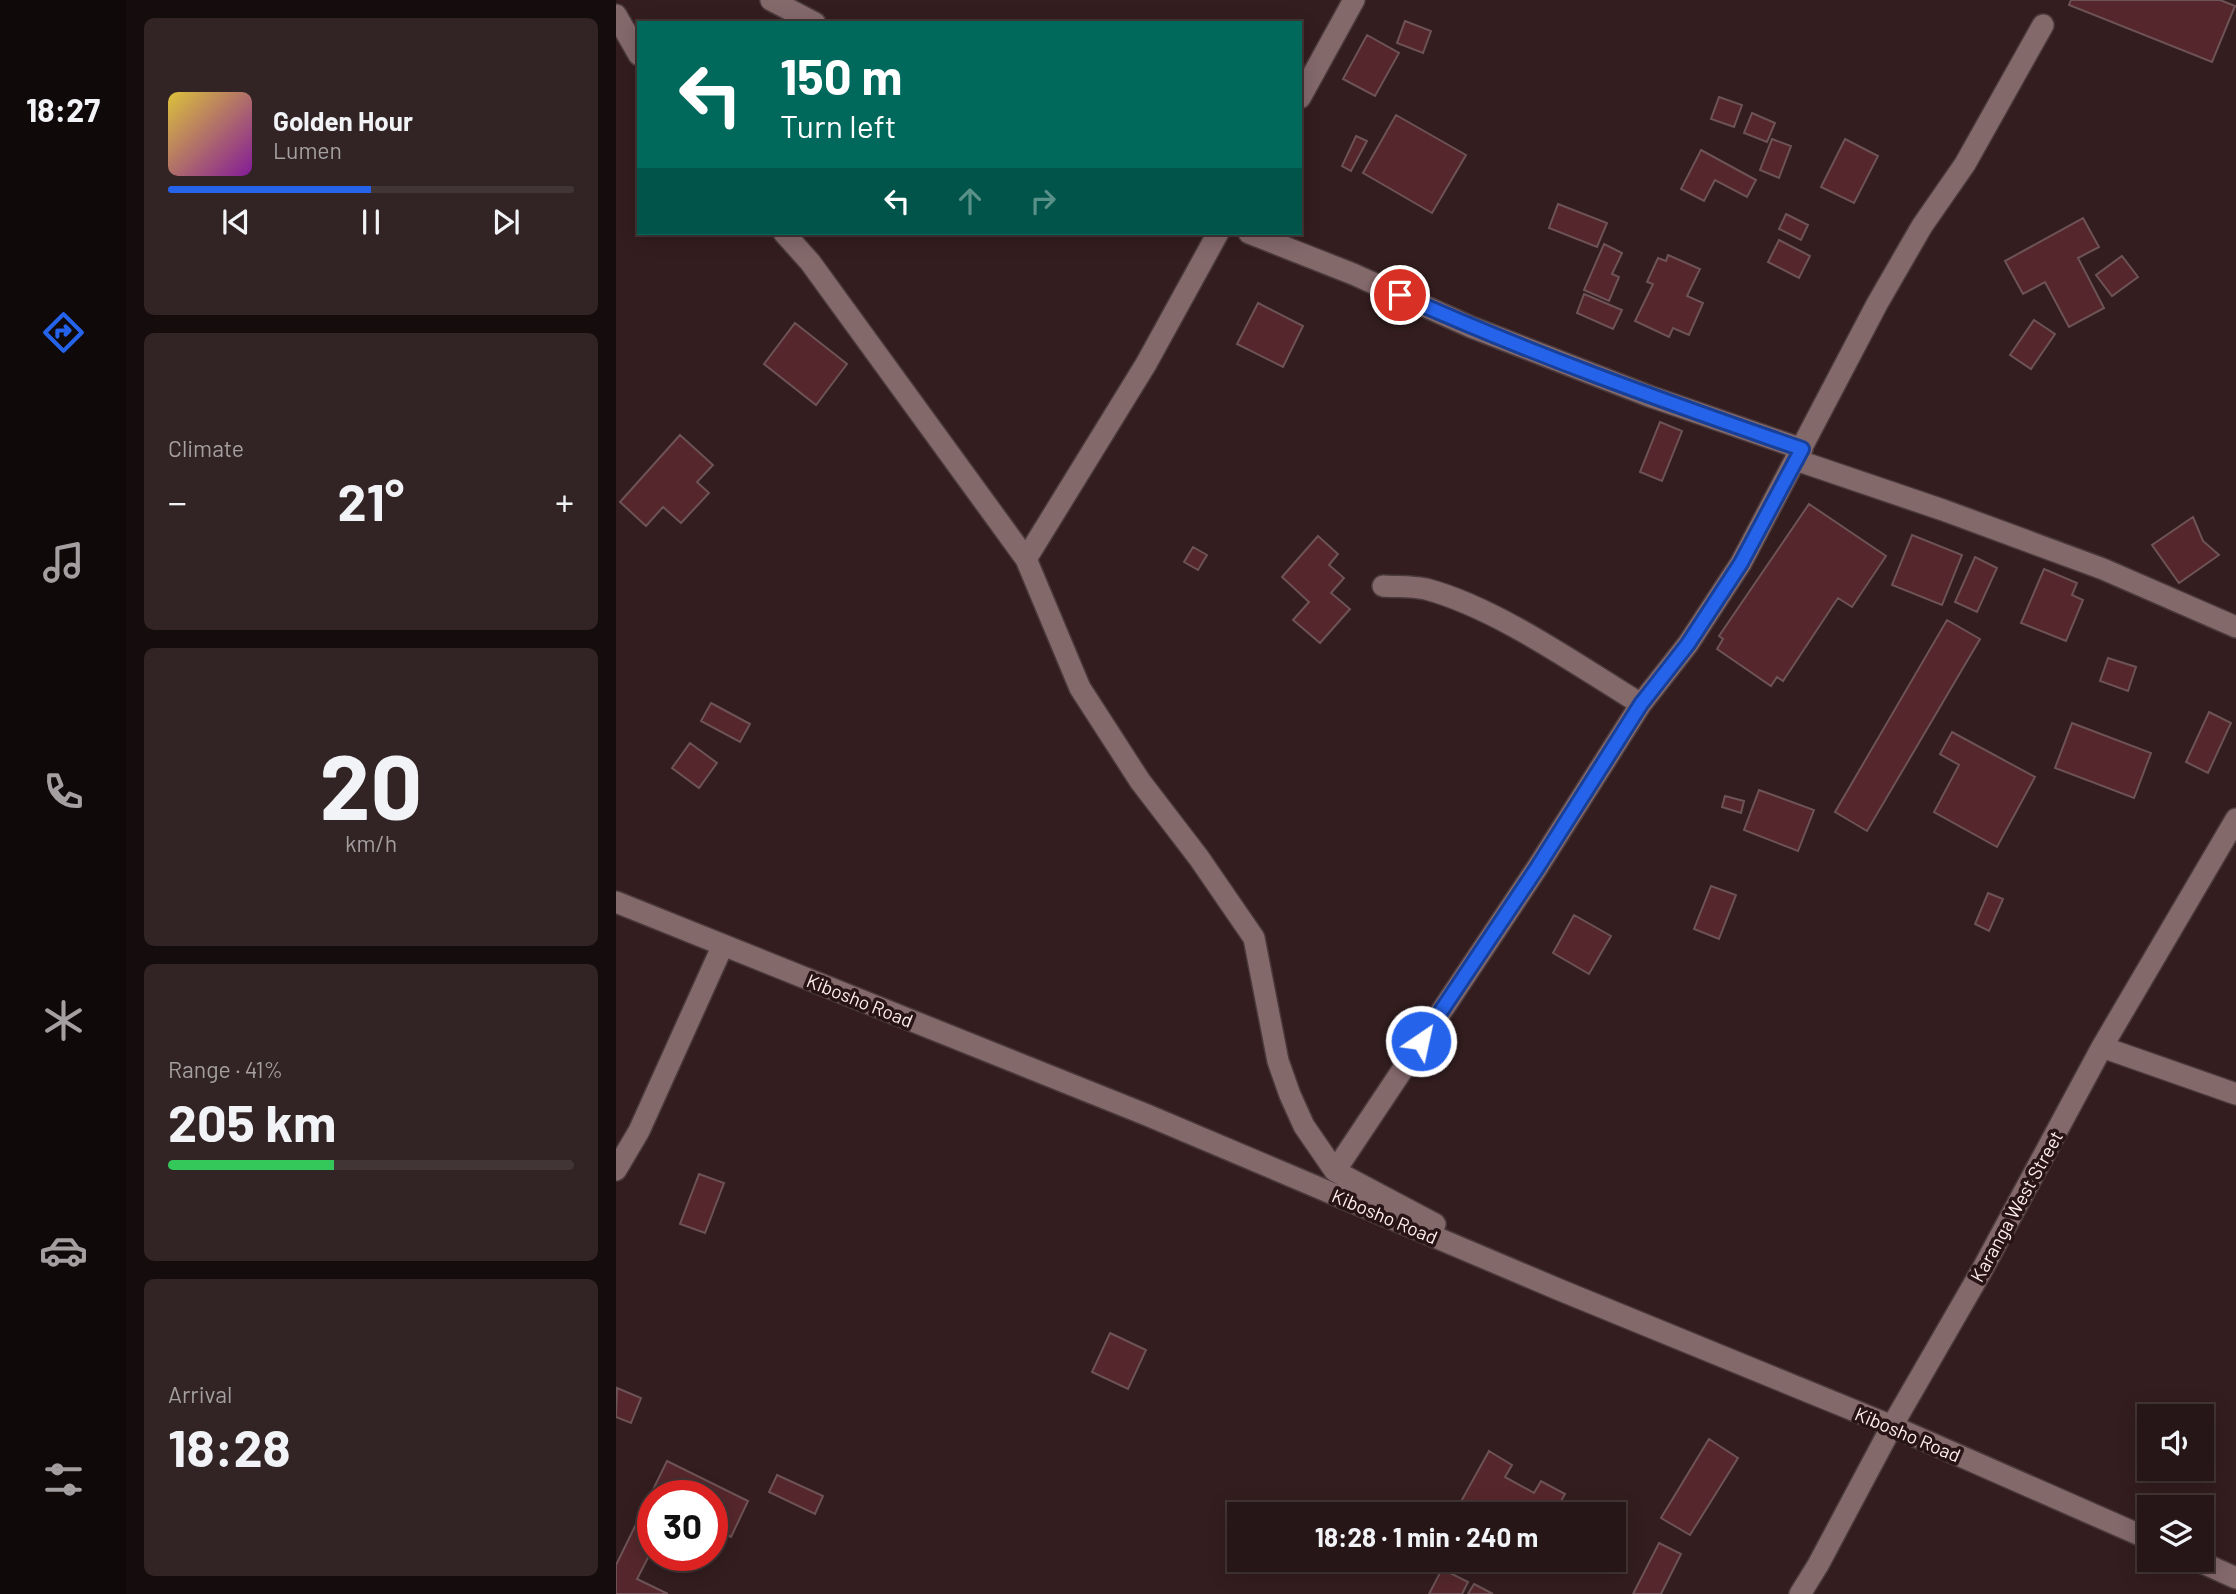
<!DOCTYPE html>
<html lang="en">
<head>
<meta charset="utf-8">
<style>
	body { margin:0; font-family:Barlow,sans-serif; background:#322324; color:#f1f3f6; height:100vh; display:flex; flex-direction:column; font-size:26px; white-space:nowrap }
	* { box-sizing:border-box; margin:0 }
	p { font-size:23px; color:#a49fa1 }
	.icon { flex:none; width:38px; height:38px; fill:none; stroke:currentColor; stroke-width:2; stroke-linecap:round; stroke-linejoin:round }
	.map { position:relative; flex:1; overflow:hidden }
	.sheet { display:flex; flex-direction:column; gap:18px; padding:18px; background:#150c0d; width:490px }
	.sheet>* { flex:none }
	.hud { position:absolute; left:21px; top:21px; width:665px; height:214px; border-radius:0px; box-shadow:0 4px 18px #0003,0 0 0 2px #423536; background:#00695c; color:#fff; overflow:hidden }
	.controls { position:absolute; left:1521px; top:1404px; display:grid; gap:14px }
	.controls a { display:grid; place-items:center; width:77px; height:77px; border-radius:0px; background:#261617; box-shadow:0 4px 18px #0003,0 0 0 2px #423536; font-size:35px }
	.speed { position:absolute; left:21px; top:1480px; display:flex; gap:14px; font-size:35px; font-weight:700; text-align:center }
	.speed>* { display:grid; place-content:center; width:91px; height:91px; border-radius:50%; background:#261617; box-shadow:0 4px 18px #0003,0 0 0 2px #423536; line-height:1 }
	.speed .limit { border:10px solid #d22; background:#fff; color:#111 }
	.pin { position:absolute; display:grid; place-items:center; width:60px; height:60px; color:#fff; margin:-30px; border:4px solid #fff; border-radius:50%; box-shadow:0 2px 7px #0007 }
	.me { position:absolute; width:77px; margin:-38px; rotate:34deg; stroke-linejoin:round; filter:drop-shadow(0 0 5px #0008) }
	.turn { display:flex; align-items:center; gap:24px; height:147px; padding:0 28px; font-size:32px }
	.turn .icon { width:91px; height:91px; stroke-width:2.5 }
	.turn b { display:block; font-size:49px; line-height:60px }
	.lanes { display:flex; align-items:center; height:66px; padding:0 28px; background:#0003; justify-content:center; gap:35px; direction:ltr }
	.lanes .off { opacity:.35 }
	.big { font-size:52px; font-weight:700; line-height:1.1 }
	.sheet .widget { flex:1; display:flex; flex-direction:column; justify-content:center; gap:10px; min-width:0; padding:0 24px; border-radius:10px; background:#322324 }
	.sheet .dial { align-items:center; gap:0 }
	.dial b { font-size:91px; line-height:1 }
	.song { display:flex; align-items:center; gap:21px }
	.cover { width:84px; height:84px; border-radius:10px; background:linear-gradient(135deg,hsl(50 70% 55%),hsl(290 70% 35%)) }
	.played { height:7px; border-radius:4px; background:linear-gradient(90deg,#2563eb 50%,#423536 50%) }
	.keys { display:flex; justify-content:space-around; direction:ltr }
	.heat { display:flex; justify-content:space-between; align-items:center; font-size:38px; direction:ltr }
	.charge { height:10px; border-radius:5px; background:linear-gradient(90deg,#34c759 41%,#423536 0) }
	.trip { position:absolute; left:611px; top:1502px; width:399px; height:70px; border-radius:0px; background:#261617; box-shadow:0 4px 18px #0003,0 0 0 2px #423536; font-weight:700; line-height:70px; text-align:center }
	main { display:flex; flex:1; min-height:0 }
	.menu { display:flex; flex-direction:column; width:126px; justify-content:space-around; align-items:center; background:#0f0909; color:#a49fa1 }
	.menu .icon { width:49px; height:49px }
	.menu .active { color:#2563eb }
	.menu b { font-size:32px; color:#f1f3f6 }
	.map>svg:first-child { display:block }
	.building { fill:#55272c; stroke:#6d5355; stroke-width:2 }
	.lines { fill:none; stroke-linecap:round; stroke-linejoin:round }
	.minor-casing { stroke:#4b3a3c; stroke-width:24 }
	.minor { stroke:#84696b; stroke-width:21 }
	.route-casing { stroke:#184099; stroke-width:18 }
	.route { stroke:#2563eb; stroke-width:12 }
	.labels { text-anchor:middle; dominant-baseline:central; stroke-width:7; stroke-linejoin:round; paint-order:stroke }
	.street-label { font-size:19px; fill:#feeeef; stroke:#281415 }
</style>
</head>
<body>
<main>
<nav class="menu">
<b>18:27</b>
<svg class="icon active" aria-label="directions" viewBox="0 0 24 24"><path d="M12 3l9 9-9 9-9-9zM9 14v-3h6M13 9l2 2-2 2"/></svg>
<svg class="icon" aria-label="music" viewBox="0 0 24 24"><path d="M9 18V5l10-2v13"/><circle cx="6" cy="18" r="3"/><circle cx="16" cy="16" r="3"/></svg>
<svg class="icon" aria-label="phone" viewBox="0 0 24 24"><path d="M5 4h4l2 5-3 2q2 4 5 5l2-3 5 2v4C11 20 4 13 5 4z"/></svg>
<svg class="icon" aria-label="climate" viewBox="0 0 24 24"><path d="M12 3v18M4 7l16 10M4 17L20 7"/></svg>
<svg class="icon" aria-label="car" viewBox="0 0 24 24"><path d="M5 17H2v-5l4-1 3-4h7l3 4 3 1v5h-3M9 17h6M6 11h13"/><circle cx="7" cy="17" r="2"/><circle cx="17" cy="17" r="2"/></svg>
<svg class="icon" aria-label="filters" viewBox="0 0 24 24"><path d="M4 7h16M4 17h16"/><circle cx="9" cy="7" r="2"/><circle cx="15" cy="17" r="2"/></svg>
</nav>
<section class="sheet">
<div class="widget">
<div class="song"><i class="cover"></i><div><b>Golden Hour</b><p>Lumen</p></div></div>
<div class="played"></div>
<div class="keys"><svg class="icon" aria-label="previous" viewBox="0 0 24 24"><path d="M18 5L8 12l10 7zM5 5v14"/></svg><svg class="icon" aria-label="pause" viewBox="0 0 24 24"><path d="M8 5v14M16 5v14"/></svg><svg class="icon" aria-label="next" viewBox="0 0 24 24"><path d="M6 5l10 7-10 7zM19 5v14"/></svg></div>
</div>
<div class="widget"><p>Climate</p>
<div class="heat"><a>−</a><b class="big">21°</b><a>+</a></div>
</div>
<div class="widget dial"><b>20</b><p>km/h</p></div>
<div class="widget"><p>Range · 41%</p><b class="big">205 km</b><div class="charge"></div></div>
<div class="widget"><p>Arrival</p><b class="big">18:28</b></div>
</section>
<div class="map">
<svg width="1620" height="1594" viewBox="0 0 1620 1594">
	<rect width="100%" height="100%" fill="#331d1f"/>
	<path class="building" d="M1455,0H1604L1619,6L1596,62L1453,5Z
		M789,21L815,31L807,53L781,43Z
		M751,35L783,53L759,96L727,79Z
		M1103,97L1126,105L1118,127L1095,119Z
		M1136,113L1159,123L1151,142L1128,133Z
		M780,115L850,155L816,213L747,173Z
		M740,136L751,141L735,171L726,166Z
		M1156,139L1175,146L1163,178L1144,170Z
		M1229,139L1262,156L1238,203L1205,187Z
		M1085,150L1140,180L1131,197L1099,180L1088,201L1065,189Z
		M942,204L991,223L981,247L933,228Z
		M1170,214L1192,225L1185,240L1163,229Z
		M1467,218L1483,247L1462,258L1488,308L1453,327L1429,282L1407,294L1389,261Z
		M1163,240L1194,256L1183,278L1152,262Z
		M988,244L1006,253L996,274L1003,277L993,301L968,290Z
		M1052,255L1084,269L1071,296L1087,303L1073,335L1057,328L1053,337L1019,321L1037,284L1031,282L1042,258L1050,261Z
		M1506,256L1522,277L1496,296L1480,275Z
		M968,294L1006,310L997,329L961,313Z
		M642,303L687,326L667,367L621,344Z
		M1418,320L1439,334L1415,369L1394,355Z
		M179,323L231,364L200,405L148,364Z
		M1044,422L1066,431L1046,481L1024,472Z
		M64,435L97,465L81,482L93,493L65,523L47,507L30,526L4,502Z
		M1193,504L1270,556L1236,607L1222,598L1167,681L1161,677L1155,686L1101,649L1107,639L1103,636Z
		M1577,517L1587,541L1603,555L1563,583L1536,545Z
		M1296,535L1346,555L1326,605L1276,585Z
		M702,536L722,554L713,565L728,578L715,593L734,609L704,643L677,620L693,602L666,577Z
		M577,547L591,555L582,570L568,562Z
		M1359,557L1381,568L1361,612L1339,602Z
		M1428,569L1461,583L1456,595L1467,600L1450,641L1405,623Z
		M1331,620L1364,639L1251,831L1219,812Z
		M1492,658L1520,667L1512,691L1484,681Z
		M95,703L134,724L124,742L85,721Z
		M1593,712L1615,723L1592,773L1570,762Z
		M1456,723L1535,753L1518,798L1439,768Z
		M1336,732L1419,777L1381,847L1318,812L1343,765L1324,754Z
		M74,743L101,763L83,788L56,768Z
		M1143,790L1198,810L1182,851L1128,830Z
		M1109,796L1128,801L1125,813L1106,807Z
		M1095,886L1120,895L1103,939L1078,929Z
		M1372,893L1387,899L1373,931L1359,924Z
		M958,915L995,936L973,974L937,953Z
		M83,1174L108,1183L89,1233L64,1224Z
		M494,1333L530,1350L512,1389L476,1372Z
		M1,1388L25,1398L15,1423L0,1417Z
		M1093,1439L1122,1458L1074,1535L1045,1518Z
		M873,1451L896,1465L889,1477L918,1493L925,1481L949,1494L938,1514H859L843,1505Z
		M51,1461L132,1501L115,1537L96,1528V1496H37V1548L21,1579L52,1594H0V1565Z
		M161,1475L207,1496L199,1514L153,1492Z
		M1043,1543L1065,1554L1045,1594H1017Z
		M826,1569L852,1582L846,1594H813Z
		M858,1584L877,1594H852Z"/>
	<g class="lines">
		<g class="minor-casing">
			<path id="minor" d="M155,0L199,23
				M0,15L23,55
				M684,98L738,0
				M168,233L194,262L410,559L464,688L524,781L583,858L638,938L662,1061L674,1095L688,1126L719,1171
				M633,233L737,274L855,327L1033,396L1186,449
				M1180,460L1327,510L1487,569L1620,627
				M410,559L530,364L602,233
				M767,586C780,587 796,586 810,589C881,608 961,665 1025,704
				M0,902L531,1115L944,1290L1276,1426L1533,1539
				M1486,1047L1620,1094
				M0,1170L23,1131L107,945
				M819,1224L719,1171L921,868L1025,704L1072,644L1125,563L1261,304L1306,226L1349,164L1427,25
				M1578,1559L1620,1578
				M1184,1594L1202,1565L1276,1426L1366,1270L1486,1047L1620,819"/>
		</g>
		<use href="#minor" class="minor"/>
	</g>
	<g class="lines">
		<g class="route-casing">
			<path id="route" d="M784,295C915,354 1050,402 1186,449L1125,563L1072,644L1025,704L921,868L805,1041"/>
		</g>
		<use href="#route" class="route"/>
	</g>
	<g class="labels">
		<g class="street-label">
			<text transform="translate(244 1000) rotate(22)">Kibosho Road</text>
			<text transform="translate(1400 1206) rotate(-61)">Karanga West Street</text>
			<text transform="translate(769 1216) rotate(23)">Kibosho Road</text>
			<text transform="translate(1292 1434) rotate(23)">Kibosho Road</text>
		</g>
	</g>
</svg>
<div class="controls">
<a><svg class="icon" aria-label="sound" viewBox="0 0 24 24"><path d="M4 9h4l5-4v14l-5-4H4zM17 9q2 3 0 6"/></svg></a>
<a><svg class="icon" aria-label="layers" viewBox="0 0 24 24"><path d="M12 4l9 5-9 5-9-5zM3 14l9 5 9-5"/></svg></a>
</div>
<div class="speed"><div class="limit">30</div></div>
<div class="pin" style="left:784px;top:295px;background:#d93025"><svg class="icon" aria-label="arrive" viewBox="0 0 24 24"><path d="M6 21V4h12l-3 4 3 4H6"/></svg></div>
<svg class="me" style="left:805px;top:1041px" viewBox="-20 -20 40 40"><circle r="17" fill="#2563eb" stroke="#fff" stroke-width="3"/><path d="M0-11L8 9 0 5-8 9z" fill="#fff"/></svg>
<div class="trip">18:28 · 1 min · 240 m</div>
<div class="hud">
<div class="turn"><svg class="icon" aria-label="left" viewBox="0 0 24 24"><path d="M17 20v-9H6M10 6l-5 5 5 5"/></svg><div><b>150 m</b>Turn left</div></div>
<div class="lanes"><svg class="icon" aria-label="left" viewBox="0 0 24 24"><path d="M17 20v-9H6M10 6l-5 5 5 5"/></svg><svg class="icon off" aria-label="ahead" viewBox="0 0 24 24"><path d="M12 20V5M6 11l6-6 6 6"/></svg><svg class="icon off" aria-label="right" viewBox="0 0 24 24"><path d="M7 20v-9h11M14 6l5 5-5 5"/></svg></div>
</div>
</div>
</main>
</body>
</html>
